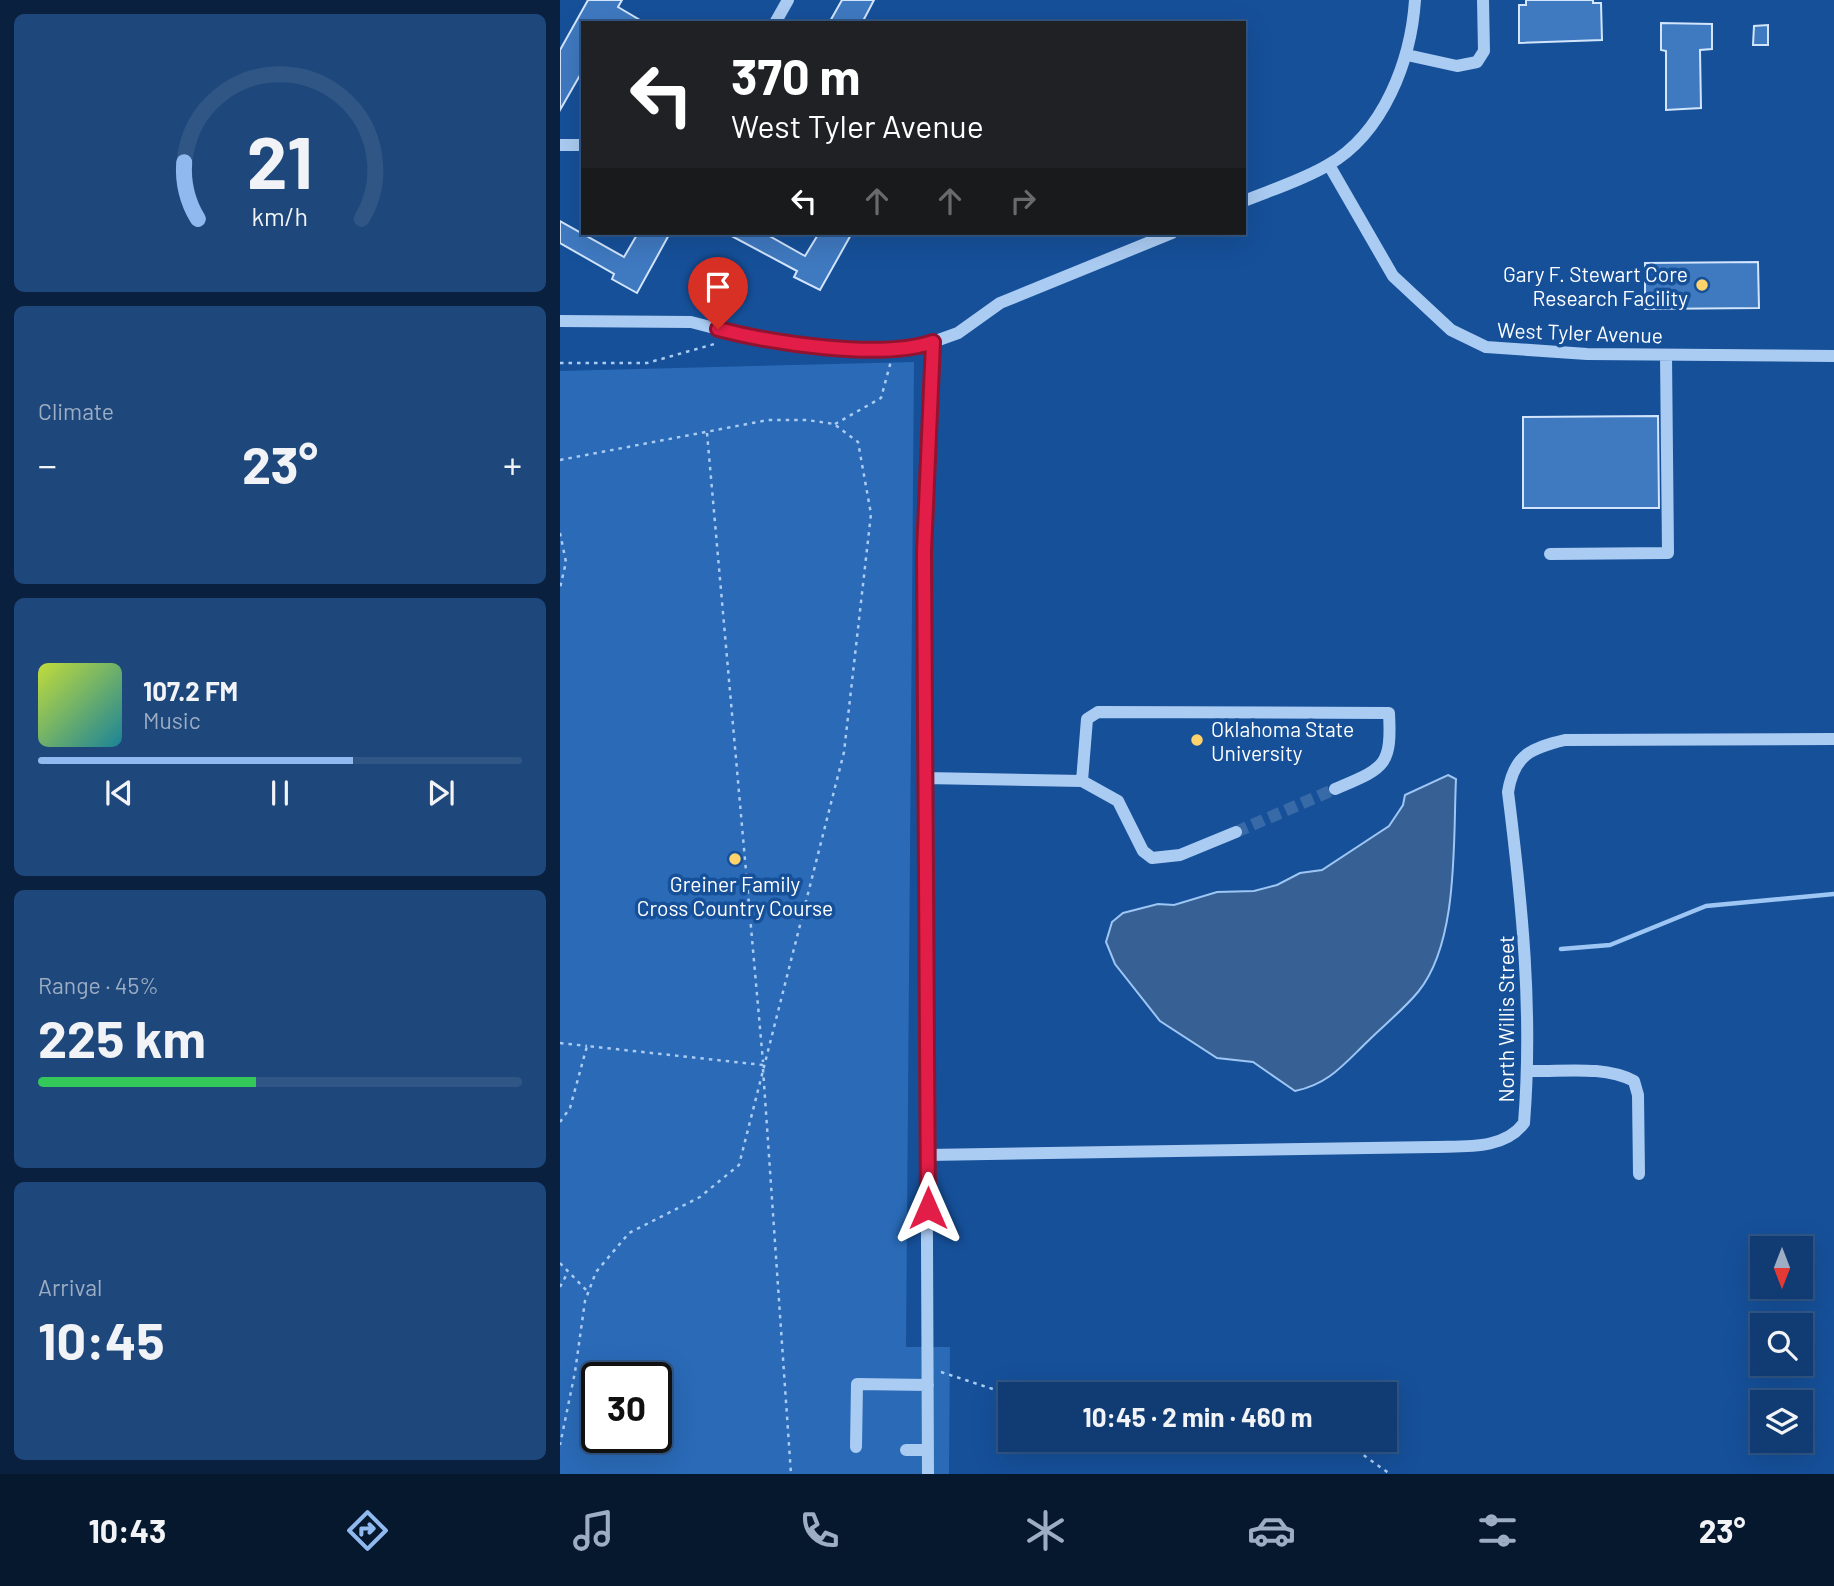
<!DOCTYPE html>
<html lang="en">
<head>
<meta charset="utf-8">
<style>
	body { margin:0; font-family:Barlow,sans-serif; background:#1e477b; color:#f1f3f6; height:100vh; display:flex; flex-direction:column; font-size:26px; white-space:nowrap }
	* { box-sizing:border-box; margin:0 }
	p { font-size:23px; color:#9cadc4 }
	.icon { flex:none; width:38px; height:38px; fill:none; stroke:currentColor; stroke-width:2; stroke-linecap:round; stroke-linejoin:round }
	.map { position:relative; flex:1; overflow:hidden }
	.drawer { display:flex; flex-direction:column; gap:14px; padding:14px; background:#09213f; width:560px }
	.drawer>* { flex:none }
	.banner { position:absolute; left:21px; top:21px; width:665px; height:214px; border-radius:0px; box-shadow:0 7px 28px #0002,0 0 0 2px #305685; background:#202124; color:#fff; overflow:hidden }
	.needle { width:46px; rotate:180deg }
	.fabs { position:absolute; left:1190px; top:1236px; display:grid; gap:14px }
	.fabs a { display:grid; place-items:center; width:63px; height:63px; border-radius:0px; background:#103c73; box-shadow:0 7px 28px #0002,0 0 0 2px #305685; font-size:35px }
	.speed { position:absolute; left:21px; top:1362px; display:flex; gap:14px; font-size:35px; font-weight:700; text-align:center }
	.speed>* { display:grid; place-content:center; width:91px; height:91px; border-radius:50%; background:#103c73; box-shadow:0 7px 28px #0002,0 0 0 2px #305685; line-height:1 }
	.speed .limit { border:4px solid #111; border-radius:10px; background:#fff; color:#111 }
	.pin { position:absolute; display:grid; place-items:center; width:60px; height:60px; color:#fff; margin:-72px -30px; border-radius:50% 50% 50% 0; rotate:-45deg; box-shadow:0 0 7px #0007 }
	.pin .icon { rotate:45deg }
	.me { position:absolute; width:77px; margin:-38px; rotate:0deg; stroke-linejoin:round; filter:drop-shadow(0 0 5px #0008) }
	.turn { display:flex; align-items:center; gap:24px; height:147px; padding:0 35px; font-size:32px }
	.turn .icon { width:91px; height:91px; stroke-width:2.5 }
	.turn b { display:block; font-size:49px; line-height:60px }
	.lanes { display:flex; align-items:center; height:66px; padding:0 35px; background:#0003; justify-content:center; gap:35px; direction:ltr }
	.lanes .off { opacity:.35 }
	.big { font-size:52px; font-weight:700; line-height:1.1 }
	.drawer .card { flex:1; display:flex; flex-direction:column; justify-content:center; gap:10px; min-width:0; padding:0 24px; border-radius:10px; background:#1e477b }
	.drawer .dial { align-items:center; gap:0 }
	.dial svg { height:182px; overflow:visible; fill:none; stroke:#305685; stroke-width:7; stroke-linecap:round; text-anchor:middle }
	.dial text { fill:#f1f3f6; stroke:none }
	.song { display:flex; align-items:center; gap:21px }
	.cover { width:84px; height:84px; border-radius:10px; background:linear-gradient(135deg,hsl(70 70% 55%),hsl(190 70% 35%)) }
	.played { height:7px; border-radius:4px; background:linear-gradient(90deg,#90b9f0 65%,#305685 65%) }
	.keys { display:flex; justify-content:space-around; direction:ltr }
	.heat { display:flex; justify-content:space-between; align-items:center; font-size:38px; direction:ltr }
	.charge { height:10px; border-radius:5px; background:linear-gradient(90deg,#34c759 45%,#305685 0) }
	.trip { position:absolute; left:438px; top:1382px; width:399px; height:70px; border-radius:0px; background:#103c73; box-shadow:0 7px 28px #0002,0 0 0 2px #305685; font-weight:700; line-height:70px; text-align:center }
	.menu { display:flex; height:112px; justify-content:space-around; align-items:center; background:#06182e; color:#9cadc4 }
	.menu .icon { width:49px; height:49px }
	.menu .on { color:#90b9f0 }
	.menu b { font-size:32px; color:#f1f3f6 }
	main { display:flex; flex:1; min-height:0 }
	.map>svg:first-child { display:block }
	.green { fill:#2a6ab7; fill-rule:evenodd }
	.water { fill:#376095; stroke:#9dc6f4; stroke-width:2 }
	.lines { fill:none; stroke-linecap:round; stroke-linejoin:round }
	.stream { stroke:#9dc6f4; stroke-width:4.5 }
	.building { fill:#3f79c0; stroke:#d2e5fc; stroke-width:2 }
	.minor-tunnel { stroke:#396aa8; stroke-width:12; stroke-dasharray:12 6; stroke-linecap:butt }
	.path { stroke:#aacbf2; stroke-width:2.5; stroke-dasharray:3.5 5; stroke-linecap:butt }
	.minor { stroke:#aacbf2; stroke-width:12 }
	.route-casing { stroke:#92132f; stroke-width:18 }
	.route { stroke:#e11d48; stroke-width:12 }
	.poi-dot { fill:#ffd36b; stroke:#165099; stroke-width:2.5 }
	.labels { text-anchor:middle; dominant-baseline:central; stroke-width:7; stroke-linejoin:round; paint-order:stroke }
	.poi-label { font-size:21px; fill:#fff; stroke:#165099; text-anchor:end }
	.street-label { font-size:21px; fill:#fff; stroke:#165099 }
</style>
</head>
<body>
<main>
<section class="drawer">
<div class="card dial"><svg viewBox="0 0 100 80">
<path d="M14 69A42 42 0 1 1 86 69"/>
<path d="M14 69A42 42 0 0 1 8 44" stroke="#90b9f0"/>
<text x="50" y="56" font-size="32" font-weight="700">21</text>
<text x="50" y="72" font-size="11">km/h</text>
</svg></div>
<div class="card"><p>Climate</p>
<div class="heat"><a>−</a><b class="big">23°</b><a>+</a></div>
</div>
<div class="card">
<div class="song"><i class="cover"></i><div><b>107.2 FM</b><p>Music</p></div></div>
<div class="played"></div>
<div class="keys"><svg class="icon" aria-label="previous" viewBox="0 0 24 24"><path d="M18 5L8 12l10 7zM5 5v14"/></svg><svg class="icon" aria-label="pause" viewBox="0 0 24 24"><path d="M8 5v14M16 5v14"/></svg><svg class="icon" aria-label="next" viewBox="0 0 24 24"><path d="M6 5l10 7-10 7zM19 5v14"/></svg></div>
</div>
<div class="card"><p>Range · 45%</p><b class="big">225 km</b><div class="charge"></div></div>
<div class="card"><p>Arrival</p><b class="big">10:45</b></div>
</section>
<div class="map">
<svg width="1274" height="1474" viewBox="0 0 1274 1474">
	<rect width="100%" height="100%" fill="#165099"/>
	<path class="green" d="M354,362L346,1347H390L389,1474H0V371ZM37,1377H96V1437H37Z"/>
	<path class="water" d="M888,775L896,779C893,841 899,942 858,992C843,1010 824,1025 808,1041C784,1064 769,1084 735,1091L693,1062L657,1058L600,1021L555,964L546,942L552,922L563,913L598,904L614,905L657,892L694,891L717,885L740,873L762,870L829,826L843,805L845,795Z"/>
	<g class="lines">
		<path class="stream" d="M1001,949L1050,945L1146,906L1274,894"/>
	</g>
	<path class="building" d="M28,0H62L58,7L85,23H23V70L0,110V50Z
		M282,0H314L302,23H269Z
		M966,0H1033V3H1041L1042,40L959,43V5H966Z
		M1101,23L1152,24V49L1140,50L1141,108L1106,110V51L1101,50Z
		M1208,25V45H1193L1194,26Z
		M0,221L64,257L78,233H110L77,293L52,279L54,274L0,243Z
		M166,233H204L245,256L259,233H292L260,290L234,277L237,271Z
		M1198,262L1199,308L1085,309V263Z
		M1098,416L1099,508H963V417Z"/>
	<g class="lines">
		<path class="minor-tunnel" d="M676,832L775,789"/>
		<path class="path" d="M0,363H87L158,343
			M275,424L321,398L331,361
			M147,433L203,1062
			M0,460L208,420H247L274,424L298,442L311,514L284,752L179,1165L140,1197L69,1233L36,1272L25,1301L15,1372L0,1445
			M0,533L6,562L0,588
			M0,1043L27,1046
			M203,1069L231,1474
			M0,1122L10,1108L27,1046L203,1065
			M0,1263L28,1292
			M0,1287L8,1272
			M381,1372L451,1395
			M594,1440L792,1447L830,1474"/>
		<path class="minor" d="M215,23L228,0
			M847,55L897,66L917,62L924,51L923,0
			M0,145H23
			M769,165L833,276L891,330L926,347L1027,354L1274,356
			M684,201C711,190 743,180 768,165C824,133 851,60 855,0
			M0,321L131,322L185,336L297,350L359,347L398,333L440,303L612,233
			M990,554L1108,553L1106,355
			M365,778L522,781
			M676,832L620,855L592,858L583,851L558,801L522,781L527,719L538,712L829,713C832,767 824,768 775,789
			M968,1071C1002,1072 1043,1065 1074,1081L1078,1095L1079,1174
			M368,1155L874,1147C905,1146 944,1150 964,1123C973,1011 962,903 948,792C954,755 971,748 1005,740L1274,739
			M296,1447L297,1384L368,1385
			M346,1450H368
			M368,1474L364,552L373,342"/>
	</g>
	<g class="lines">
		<g class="route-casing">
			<path id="route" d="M158,329C212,343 321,360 373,342L364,552L368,1208"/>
		</g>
		<use href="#route" class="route"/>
	</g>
	<g class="poi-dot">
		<circle cx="1142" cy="285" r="7"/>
		<circle cx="637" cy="740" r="7"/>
		<circle cx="175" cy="859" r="7"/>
	</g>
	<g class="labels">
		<g class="poi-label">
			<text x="1128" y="273">Gary F. Stewart Core<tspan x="1128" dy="24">Research Facility</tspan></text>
			<text x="651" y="728" text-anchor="start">Oklahoma State<tspan x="651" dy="24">University</tspan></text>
			<text x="175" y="883" text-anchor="middle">Greiner Family<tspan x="175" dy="24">Cross Country Course</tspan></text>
		</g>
		<g class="street-label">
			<text transform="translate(1020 332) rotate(2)">West Tyler Avenue</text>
			<text transform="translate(945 1019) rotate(-90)">North Willis Street</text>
		</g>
	</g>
</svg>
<div class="fabs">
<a><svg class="needle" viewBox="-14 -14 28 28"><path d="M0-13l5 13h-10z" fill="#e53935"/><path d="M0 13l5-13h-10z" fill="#9cadc4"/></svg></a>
<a><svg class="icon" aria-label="search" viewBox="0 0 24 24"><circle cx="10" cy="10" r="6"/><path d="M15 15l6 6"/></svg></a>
<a><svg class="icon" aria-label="layers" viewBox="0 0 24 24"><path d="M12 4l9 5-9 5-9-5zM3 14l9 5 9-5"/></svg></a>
</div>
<div class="speed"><div class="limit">30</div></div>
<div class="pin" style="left:158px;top:329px;background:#d93025"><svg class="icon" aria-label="arrive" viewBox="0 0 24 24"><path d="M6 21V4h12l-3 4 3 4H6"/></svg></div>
<svg class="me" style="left:368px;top:1208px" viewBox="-20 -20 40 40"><path d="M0-17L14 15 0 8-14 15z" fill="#e11d48" stroke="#fff" stroke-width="4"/></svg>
<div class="trip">10:45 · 2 min · 460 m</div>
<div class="banner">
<div class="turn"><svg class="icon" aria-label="left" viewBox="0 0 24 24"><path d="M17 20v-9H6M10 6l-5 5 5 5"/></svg><div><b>370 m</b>West Tyler Avenue</div></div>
<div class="lanes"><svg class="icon" aria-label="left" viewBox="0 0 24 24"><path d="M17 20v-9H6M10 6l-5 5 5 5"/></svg><svg class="icon off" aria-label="ahead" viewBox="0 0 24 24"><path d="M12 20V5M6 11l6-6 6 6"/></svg><svg class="icon off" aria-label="ahead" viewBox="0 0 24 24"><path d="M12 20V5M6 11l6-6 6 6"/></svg><svg class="icon off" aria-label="right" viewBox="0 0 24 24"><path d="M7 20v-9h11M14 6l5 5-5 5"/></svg></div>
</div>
</div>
</main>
<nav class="menu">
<b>10:43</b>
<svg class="icon on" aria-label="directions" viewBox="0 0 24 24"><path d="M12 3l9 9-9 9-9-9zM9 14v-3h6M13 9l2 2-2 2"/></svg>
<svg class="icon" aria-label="music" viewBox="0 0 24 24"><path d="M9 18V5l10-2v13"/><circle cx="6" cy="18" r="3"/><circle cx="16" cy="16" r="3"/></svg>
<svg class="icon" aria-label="phone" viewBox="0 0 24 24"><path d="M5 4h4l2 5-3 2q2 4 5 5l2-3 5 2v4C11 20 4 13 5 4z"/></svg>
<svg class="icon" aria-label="climate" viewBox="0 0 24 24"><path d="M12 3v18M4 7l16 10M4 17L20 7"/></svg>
<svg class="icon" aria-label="car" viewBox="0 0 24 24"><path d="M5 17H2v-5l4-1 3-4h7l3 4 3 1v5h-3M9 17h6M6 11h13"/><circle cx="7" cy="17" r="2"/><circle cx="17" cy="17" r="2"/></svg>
<svg class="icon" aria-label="filters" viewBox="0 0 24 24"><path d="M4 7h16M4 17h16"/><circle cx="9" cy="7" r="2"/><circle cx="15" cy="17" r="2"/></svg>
<b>23°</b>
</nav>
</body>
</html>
